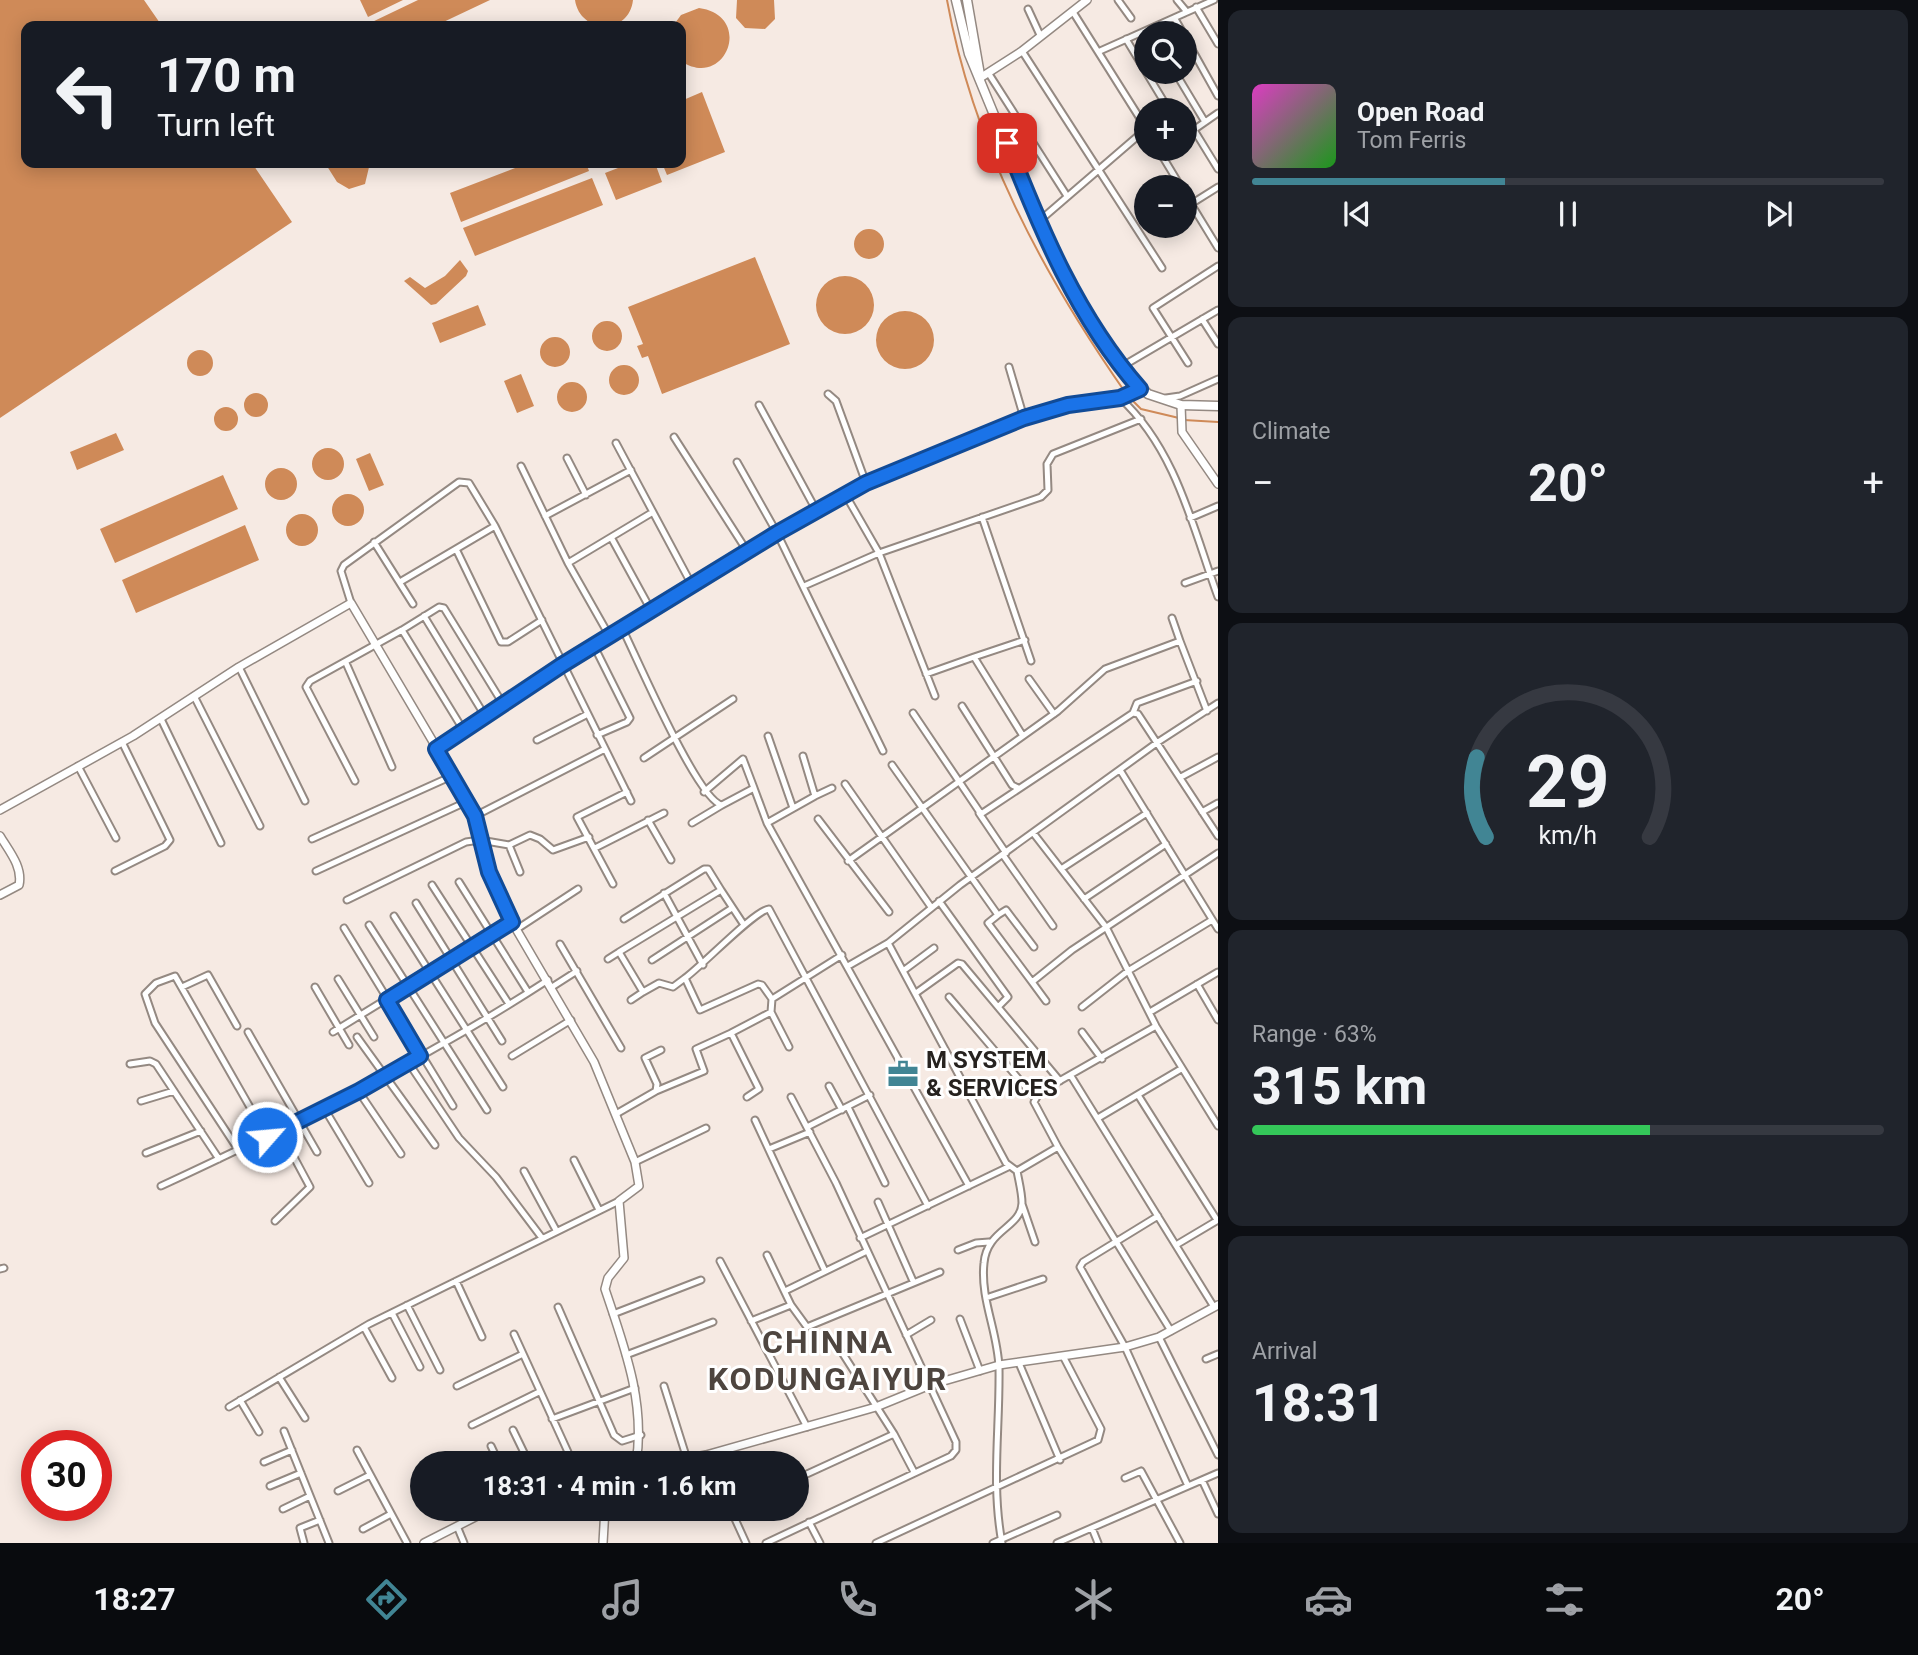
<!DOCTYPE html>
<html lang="en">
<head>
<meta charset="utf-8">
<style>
	body { margin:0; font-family:Roboto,sans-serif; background:#20242c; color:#f1f3f6; height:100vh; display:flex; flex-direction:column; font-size:26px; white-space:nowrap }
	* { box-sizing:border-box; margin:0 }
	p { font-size:23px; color:#9ea1a6 }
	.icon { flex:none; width:38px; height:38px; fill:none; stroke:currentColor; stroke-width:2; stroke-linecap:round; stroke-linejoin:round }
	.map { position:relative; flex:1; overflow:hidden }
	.drawer { display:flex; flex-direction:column; gap:10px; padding:10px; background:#0d0f14; width:700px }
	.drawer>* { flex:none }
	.guide { position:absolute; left:21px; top:21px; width:665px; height:147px; border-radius:14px; box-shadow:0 4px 18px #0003; background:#171b24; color:#f1f3f6; overflow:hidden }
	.tools { position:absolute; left:1134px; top:21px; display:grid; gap:14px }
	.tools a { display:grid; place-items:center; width:63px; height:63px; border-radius:50%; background:#171b24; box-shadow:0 4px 18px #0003; font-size:35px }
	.speed { position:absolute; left:21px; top:1430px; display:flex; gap:14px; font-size:35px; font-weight:700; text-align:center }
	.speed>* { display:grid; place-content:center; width:91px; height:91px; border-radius:50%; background:#171b24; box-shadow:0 4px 18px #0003; line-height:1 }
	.speed .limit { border:10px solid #d22; background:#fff; color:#111 }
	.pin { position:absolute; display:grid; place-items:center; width:60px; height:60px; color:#fff; margin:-30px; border-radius:14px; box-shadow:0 4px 10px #0006 }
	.me { position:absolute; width:77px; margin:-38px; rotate:63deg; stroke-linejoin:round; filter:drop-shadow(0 0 5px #0008) }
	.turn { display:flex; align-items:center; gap:24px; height:147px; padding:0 21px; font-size:32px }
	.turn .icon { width:91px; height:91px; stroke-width:2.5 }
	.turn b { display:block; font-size:49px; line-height:60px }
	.big { font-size:52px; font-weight:700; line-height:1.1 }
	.drawer .card { flex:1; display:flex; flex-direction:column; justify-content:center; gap:10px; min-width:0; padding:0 24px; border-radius:14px; background:#20242c }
	.drawer .dial { align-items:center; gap:0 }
	.dial svg { height:182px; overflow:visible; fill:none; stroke:#363941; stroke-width:7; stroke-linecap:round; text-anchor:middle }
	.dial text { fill:#f1f3f6; stroke:none }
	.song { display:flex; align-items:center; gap:21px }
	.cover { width:84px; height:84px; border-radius:10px; background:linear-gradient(135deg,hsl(310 70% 55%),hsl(120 70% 35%)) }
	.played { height:7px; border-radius:4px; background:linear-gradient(90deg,#418594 40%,#363941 40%) }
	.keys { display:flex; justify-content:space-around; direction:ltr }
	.heat { display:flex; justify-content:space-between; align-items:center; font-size:38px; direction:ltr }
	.charge { height:10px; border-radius:5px; background:linear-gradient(90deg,#34c759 63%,#363941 0) }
	.trip { position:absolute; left:410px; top:1451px; width:399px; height:70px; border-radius:35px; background:#171b24; box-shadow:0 4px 18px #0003; font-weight:700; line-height:70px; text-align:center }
	.menu { display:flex; height:112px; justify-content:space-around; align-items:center; background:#090b0e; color:#9ea1a6 }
	.menu .icon { width:49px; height:49px }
	.menu .on { color:#418594 }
	.menu b { font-size:32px; color:#f1f3f6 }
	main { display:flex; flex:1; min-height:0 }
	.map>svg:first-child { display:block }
	.water { fill:#cf8a58 }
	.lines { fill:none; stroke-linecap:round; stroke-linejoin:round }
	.stream { stroke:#cf8a58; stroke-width:2 }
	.minor-casing { stroke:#948982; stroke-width:9 }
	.tertiary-casing { stroke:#948982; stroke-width:10 }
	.secondary-casing { stroke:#948982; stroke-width:11 }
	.minor { stroke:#fff; stroke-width:5 }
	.tertiary { stroke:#fff; stroke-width:7 }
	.secondary { stroke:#fff; stroke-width:8 }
	.route-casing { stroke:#114b97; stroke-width:18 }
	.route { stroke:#1a73e8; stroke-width:12 }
	.labels { text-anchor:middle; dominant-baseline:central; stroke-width:6; stroke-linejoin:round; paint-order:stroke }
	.poi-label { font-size:24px; font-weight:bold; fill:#26221f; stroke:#fff; text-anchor:start }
	.district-label { font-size:32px; font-weight:bold; letter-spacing:2px; fill:#4e453f; stroke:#fff }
</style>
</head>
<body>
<main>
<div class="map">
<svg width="1218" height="1543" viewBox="0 0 1218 1543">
	<rect width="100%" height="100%" fill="#f6eae3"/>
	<path class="water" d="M0,0H144L162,26H26V163H252L292,222L0,418Z
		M360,0H403L368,17Z
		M418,0H490L435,26H372L370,23Z
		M575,0H633C629,36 580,34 575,0Z
		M737,0H774L775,19L765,29L745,28L736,18Z
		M699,8C755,16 725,91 681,61V26H673L681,15Z
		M702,92L725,152L667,175L662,163H681V101Z
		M325,163H370L365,184L349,189L337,182Z
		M528,163H586L589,171L461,222L450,193Z
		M631,163H655L662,182L616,200L605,173Z
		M592,178L603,205L475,256L463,228Z
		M854 244a15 15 0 1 1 30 0a15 15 0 1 1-30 0Z
		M755,257L790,344L662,394L648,356L642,358L637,346L643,344L628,307Z
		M460,260L468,271L466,276L436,304L431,305L404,281L410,277L425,288L445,276Z
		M816 305a29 29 0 1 1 58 0a29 29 0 1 1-58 0Z
		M478,305L486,325L440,343L432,323Z
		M876 340a29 29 0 1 1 58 0a29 29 0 1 1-58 0Z
		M592 336a15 15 0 1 1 30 0a15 15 0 1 1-30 0Z
		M540 352a15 15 0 1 1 30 0a15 15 0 1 1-30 0Z
		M187 363a13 13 0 1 1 26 0a13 13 0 1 1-26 0Z
		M609 380a15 15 0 1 1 30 0a15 15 0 1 1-30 0Z
		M521,374L534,406L517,413L504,381Z
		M557 397a15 15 0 1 1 30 0a15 15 0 1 1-30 0Z
		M244 405a12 12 0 1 1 24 0a12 12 0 1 1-24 0Z
		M214 419a12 12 0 1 1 24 0a12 12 0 1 1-24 0Z
		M116,433L124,450L77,470L70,452Z
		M312 464a16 16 0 1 1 32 0a16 16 0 1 1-32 0Z
		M370,453L384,485L369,491L356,459Z
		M265 484a16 16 0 1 1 32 0a16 16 0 1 1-32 0Z
		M223,475L238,509L115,563L100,529Z
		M332 510a16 16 0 1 1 32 0a16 16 0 1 1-32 0Z
		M286 530a16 16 0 1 1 32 0a16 16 0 1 1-32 0Z
		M245,525L259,560L136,613L122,580Z"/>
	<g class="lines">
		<path class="stream" d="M947,0C973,144 1042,273 1125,392
			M1128,396L1141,409L1179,418
			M1184,420L1218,422"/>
		<g class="minor-casing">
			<path id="minor" d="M1118,0L1131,18
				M1177,0L1187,12
				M1196,7L1218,44
				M1028,9L1040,35
				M1073,12L1146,128
				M1175,19L1183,33
				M1185,37L1218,96
				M1126,39L1169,110
				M1022,51L1162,268
				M1100,51L1214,0
				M1175,72L1205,122
				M989,74L1067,196
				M1194,130L1218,169
				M1185,136L1218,113
				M1158,149L1181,187
				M1185,194L1218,248
				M1191,204L1218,187
				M1038,222L1146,129
				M1202,319L1218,344
				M1188,363L1153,308L1218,266
				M1009,367L1024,418
				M1121,367L1218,310
				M828,394L836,401L866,483
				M1120,398C1176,449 1193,528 1218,597
				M1166,398L1180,396L1218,379
				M759,405L816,510
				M674,437L747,551
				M616,443L693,587
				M567,458L586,495
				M737,462L777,533L883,751
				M521,466L568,563L610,637
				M845,494L879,553L935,696
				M545,516L631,470
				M982,517L1031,661
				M1190,518L1218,506
				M612,539L652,612
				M374,542L413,604
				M456,549L501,642H508L542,620
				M568,563L653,512
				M400,582L495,526
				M1185,583L1218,571
				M804,586L879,553L1041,497L1048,490L1047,464L1053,454L1141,419
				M351,603L341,571L344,565L459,482L469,483L495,526L631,801
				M424,616L485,716
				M1172,618L1180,641
				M402,630L439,607L444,608L503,704
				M623,630C637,658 698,801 722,805L754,788L767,823L969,1186
				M594,646L630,718L627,722L597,735
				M974,657L1025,640
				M346,663L392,767
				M239,667L305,801
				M926,674L974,657L1023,736
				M1029,679L1054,714
				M194,696L260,826
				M962,706L1012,785L1018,788
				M913,713L981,814L1133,713L1138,714L1218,836
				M1133,713L1137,703L1197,681
				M161,719L221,843
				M768,736L793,808
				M537,740L586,715
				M644,758L733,699
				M892,765L998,915L1006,910L1034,947
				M78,766L116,838
				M1120,770L1218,929
				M1181,777L1218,757
				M355,781L306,687L310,681L402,630L464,731
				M845,784L931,907
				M704,792L743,759L754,788
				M815,796L832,788
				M1202,812L1218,803
				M979,813L1006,853
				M475,816L605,749
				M818,819L889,912
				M648,820L671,860
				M692,823L722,805
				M767,823L815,796L803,756
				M1034,834L1106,927L1156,1026L1218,1126
				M312,839L452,776
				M509,845L520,872
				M595,848L664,813
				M1003,855L1053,926
				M848,861L1058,711L1105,669L1180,641L1207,711
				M1061,869L1147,813
				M115,871L165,846L170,840L122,742
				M316,871L468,801
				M459,882L528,992
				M613,884L577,817L627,792
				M432,885L509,1004
				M664,893L703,965
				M1084,899L1166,844
				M347,900L466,842L480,840L509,845L530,835L540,839L553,850L589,837
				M939,901L1008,997L998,1007
				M416,903L502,1041
				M998,915L988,923L1032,982L1072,950L1218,853
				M394,916L503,1087
				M624,919L704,869H708L721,890
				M369,925L487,1110
				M344,928L453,1106
				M517,929L578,889
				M888,943L1006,1163L1017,1171
				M560,944L621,1048
				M608,959L619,952
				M652,960L732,908
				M848,966L888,943L960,885L1158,742L1218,703
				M903,971L934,948
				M685,978L673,987L659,983L643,992L619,952L721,890L744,925
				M338,979L374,1037
				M1032,982L1046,1001
				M1197,984L1218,1020
				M182,987L208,975L237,1026
				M315,987L349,1045
				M552,987L577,971
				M916,993L958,963L962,964L1060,1081
				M949,997L1034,1097
				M772,999L842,955
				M631,1000L643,992
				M1082,1007L1128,971L1212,920
				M771,1012L789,1047
				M1150,1012L1218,972
				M1156,1026L1040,1092L1034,1102L1058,1147L1171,1331
				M248,1032L317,1152
				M333,1032L512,922
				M1082,1032L1102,1059
				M357,1037L435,1145
				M512,1056L571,1020
				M408,1062L459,1138L496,1177L542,1238
				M130,1064L150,1061L156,1064L219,1159
				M1071,1076L1214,1307
				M829,1086L842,1110
				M656,1091L704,1071L696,1049L731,1033
				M359,1092L401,1154
				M1138,1095L1217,1220
				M747,1097L759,1089L731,1033L771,1012L772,999L762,985L758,984L700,1010L685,978C702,966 755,910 769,909L928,1206
				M141,1101L174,1091
				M848,1107L885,1183
				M324,1108L369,1183
				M616,1114L656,1091L657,1084L645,1058L661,1050
				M1098,1118L1181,1069
				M755,1120L825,1271
				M807,1127L870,1095
				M769,1149L810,1132
				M239,1151L155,1023L145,994L156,983L175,976L267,1137
				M146,1153L201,1131
				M574,1160L599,1210
				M635,1162L706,1128
				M524,1171L556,1230
				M1017,1171L1058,1147
				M161,1186C294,1124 425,1060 548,980
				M878,1202L913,1281
				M1022,1204L1035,1242
				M1158,1216L1083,1262L1080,1267L1125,1347L1188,1486
				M275,1221L310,1187L280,1131
				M860,1238L1008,1167
				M1176,1245L1218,1220
				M958,1250L976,1243L989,1242
				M767,1255L791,1305L807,1327L940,1272
				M720,1261L807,1427
				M0,1269L4,1268
				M456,1281L482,1337
				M785,1291L865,1252
				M986,1298L1043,1279
				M407,1305L440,1370
				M558,1307L614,1435L622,1441L641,1435
				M392,1313L420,1367
				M613,1314L701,1280
				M960,1319L980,1371
				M751,1321L791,1305
				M364,1327L392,1378
				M514,1334L573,1463
				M906,1335L931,1320
				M1159,1337L1218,1455
				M843,1354L894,1434L914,1472
				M626,1355L713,1322
				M1206,1359L1218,1354
				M1019,1363L1060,1460
				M279,1377L305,1418
				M457,1386L523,1354
				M664,1386L687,1459
				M240,1400L259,1432
				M229,1407L369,1324L619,1201
				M552,1419L635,1388
				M472,1425L539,1392
				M513,1430L529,1463
				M284,1431L329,1543
				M491,1446L499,1463
				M357,1450L407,1543
				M264,1462L292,1450
				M1125,1478L1141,1471L1180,1543
				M796,1479L894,1434
				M1202,1480L1218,1514
				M270,1486L301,1473
				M338,1491L370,1475
				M730,1508L746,1543
				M283,1509L310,1496
				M809,1522L820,1543
				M457,1526L464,1543
				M1092,1528L1098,1543
				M363,1529L391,1514
				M304,1543L300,1528L320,1520
				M766,1543L951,1456L956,1450V1442L836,1183L791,1097
				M876,1543L1098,1440L1101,1429L1063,1356
				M993,1543L1057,1515
				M1002,1543C991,1484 1000,1427 999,1368C998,1332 980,1299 984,1263C987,1229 1021,1228 1022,1203C1022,1193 1019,1182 1017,1171
				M1057,1543L1218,1473"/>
		</g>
		<g class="tertiary-casing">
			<path id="tertiary" d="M980,78L1022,51L1087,0
				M1181,405L1182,432L1218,484
				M436,749L562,665L777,533L866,483L1024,418L1068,405L1120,398L1140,389
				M0,810L133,736L239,667L351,603L468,801L479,830L489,872L512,922L594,1062L635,1162L639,1186L619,1201L624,1258L608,1278L605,1289C624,1346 646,1403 636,1463
				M0,836C9,851 23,867 19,885L0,895
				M663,1463L706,1455L876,1407L930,1385L999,1365L1125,1347L1159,1337L1218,1305
				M424,1543L493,1508
				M603,1543L605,1508"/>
		</g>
		<g class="secondary-casing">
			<path id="secondary" d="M956,0L969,54L1038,222L1064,278L1094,327L1121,367L1148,394L1181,405L1218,406
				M967,0L980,75"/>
		</g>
		<use href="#minor" class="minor"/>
		<use href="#tertiary" class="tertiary"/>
		<use href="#secondary" class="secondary"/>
	</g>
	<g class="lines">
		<g class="route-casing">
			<path id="route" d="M267,1137L359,1091L420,1056L387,1000L512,922L489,872L475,816L436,749L562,665L777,533L866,483L1024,418L1068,405L1120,398L1140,389C1077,317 1041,230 1007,143"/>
		</g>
		<use href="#route" class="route"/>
	</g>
	<defs>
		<g id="office-bare" transform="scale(2.415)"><path d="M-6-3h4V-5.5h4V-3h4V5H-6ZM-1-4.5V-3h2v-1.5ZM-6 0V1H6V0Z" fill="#418594" stroke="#fff" stroke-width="2.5" paint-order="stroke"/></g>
	</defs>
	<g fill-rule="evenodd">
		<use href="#office-bare" x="903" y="1074"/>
	</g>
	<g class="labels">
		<g class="poi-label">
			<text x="926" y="1060">M SYSTEM<tspan x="926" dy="28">&amp; SERVICES</tspan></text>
		</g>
		<g class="district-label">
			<text x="828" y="1342">CHINNA<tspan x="828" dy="37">KODUNGAIYUR</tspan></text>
		</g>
	</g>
</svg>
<div class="tools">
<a><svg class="icon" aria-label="search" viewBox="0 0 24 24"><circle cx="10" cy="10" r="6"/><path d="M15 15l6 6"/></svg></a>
<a>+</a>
<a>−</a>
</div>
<div class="speed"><div class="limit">30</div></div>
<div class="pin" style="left:1007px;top:143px;background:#d93025"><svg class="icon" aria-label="arrive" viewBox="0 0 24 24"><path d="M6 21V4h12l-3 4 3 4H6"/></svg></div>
<svg class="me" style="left:267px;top:1137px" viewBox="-20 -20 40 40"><circle r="17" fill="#1a73e8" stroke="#fff" stroke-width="3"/><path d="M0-11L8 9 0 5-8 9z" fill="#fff"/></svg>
<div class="trip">18:31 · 4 min · 1.6 km</div>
<div class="guide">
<div class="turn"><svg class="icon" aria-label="left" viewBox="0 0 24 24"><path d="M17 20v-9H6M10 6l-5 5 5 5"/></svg><div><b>170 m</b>Turn left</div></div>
</div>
</div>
<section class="drawer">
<div class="card">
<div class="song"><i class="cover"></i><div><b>Open Road</b><p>Tom Ferris</p></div></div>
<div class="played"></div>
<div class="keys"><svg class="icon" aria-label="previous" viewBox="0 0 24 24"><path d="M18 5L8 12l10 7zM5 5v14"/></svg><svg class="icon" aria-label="pause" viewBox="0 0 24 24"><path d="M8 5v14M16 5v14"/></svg><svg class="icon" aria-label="next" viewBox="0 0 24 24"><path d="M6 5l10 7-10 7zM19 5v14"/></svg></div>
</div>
<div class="card"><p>Climate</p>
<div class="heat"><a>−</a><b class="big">20°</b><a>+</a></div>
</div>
<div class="card dial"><svg viewBox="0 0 100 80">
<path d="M14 69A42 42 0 1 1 86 69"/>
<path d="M14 69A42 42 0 0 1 10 34" stroke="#418594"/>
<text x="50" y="56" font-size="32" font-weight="700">29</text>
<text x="50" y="72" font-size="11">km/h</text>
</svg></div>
<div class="card"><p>Range · 63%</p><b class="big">315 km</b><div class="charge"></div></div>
<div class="card"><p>Arrival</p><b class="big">18:31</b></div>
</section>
</main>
<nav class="menu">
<b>18:27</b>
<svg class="icon on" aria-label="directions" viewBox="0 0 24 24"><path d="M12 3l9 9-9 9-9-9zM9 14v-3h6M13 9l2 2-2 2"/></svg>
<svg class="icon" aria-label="music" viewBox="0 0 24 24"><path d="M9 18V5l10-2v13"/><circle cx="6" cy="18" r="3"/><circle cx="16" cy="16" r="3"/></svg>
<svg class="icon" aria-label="phone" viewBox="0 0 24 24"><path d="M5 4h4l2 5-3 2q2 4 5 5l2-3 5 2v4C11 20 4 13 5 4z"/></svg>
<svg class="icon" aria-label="climate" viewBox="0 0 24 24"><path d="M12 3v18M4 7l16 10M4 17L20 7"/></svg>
<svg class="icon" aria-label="car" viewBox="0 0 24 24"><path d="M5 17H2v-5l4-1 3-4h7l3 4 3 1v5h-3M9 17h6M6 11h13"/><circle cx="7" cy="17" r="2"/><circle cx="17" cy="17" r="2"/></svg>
<svg class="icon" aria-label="filters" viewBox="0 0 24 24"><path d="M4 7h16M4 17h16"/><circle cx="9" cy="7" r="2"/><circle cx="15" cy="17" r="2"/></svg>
<b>20°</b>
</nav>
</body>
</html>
